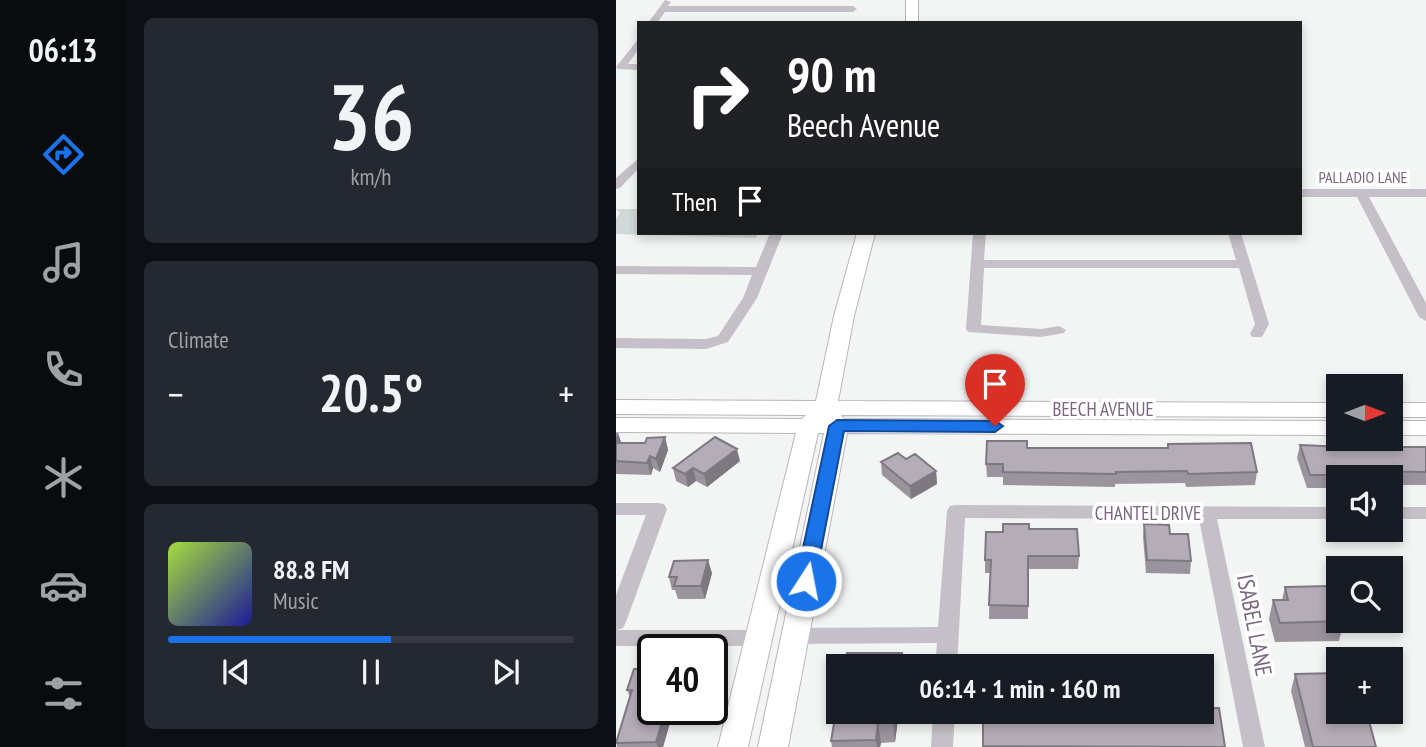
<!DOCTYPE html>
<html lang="en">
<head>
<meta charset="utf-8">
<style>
	body { margin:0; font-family:"PT Sans Narrow",sans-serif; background:#242831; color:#f1f3f6; height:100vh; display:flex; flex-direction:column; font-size:26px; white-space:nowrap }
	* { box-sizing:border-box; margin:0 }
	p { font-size:23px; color:#9ea1a6 }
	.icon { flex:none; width:38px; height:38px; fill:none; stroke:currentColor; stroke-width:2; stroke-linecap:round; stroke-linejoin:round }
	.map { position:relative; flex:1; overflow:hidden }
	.details { display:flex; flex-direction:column; gap:18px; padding:18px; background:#0d0f14; width:490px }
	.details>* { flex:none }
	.top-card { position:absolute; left:21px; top:21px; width:665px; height:214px; border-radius:0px; box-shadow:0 4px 10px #0003; background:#202124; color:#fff; overflow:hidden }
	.needle { width:46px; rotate:90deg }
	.buttons { position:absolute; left:710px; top:374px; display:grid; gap:14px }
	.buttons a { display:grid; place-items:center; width:77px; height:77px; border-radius:0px; background:#171b24; box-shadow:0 4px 10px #0003; font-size:35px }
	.speed { position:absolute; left:21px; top:634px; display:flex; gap:14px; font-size:35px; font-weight:700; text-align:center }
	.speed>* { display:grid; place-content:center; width:91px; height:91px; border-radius:50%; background:#171b24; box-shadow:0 4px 10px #0003; line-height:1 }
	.speed .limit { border:4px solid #111; border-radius:10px; background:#fff; color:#111 }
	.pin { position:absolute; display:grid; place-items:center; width:60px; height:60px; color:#fff; margin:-72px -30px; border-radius:50% 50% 50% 0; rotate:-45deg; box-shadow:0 0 7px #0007 }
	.pin .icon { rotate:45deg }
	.me { position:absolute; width:77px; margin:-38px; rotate:11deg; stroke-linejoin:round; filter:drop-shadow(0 0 5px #0008) }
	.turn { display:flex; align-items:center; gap:24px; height:147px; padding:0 35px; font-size:32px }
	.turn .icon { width:91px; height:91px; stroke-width:2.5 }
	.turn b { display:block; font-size:49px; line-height:60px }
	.then { display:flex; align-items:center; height:66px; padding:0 35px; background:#0003; gap:14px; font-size:26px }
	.big { font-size:52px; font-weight:700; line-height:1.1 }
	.details .widget { flex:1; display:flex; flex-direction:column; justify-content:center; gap:10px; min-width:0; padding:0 24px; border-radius:10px; background:#242831 }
	.details .dial { align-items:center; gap:0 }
	.dial b { font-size:91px; line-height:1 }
	.song { display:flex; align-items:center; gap:21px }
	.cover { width:84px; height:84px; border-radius:10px; background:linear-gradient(135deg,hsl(80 70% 55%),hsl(240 70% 35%)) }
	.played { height:7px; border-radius:4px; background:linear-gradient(90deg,#1a73e8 55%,#363941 55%) }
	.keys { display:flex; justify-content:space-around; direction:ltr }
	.heat { display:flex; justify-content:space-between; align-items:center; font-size:38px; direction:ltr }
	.trip { position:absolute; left:210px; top:654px; width:388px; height:70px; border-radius:0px; background:#171b24; box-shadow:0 4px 10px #0003; font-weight:700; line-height:70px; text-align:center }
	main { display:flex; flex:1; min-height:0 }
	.menu { display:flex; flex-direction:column; width:126px; justify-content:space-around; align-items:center; background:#090b0e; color:#9ea1a6 }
	.menu .icon { width:49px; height:49px }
	.menu .on { color:#1a73e8 }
	.menu b { font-size:32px; color:#f1f3f6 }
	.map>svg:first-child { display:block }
	.green { fill:#d1dad9 }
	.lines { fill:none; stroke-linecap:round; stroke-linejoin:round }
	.secondary-casing { stroke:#bbb5bd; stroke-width:2 }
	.street { fill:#c5c0c7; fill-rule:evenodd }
	.secondary { fill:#fff; fill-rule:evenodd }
	.wall { fill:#9b949d }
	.shaded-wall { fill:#7e7880 }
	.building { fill:#b4acb7; stroke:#7e7880; stroke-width:2 }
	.route { fill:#1a73e8; stroke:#114b97; stroke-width:2 }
	.labels { text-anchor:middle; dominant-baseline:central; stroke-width:7; stroke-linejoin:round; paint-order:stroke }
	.far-street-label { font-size:16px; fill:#7a6680; stroke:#fff }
	.street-label { font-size:19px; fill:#7a6680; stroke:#fff }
	.near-street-label { font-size:23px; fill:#7a6680; stroke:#fff }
</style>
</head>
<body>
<main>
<nav class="menu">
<b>06:13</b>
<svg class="icon on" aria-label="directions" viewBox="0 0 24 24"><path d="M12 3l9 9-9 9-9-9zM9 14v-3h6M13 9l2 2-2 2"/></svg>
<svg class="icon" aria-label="music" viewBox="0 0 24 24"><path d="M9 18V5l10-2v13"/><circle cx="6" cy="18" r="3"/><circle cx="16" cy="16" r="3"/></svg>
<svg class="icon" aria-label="phone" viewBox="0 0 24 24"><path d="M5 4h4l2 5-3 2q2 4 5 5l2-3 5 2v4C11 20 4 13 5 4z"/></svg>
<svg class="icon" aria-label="climate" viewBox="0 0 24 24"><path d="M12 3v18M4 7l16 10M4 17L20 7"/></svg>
<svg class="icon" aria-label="car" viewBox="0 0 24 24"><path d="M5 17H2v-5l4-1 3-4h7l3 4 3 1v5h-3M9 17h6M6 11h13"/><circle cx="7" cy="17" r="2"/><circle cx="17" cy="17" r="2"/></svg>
<svg class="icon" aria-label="filters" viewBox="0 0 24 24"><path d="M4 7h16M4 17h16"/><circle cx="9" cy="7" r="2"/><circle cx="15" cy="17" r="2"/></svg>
</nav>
<section class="details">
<div class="widget dial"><b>36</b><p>km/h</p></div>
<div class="widget"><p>Climate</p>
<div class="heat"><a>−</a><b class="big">20.5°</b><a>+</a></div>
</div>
<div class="widget">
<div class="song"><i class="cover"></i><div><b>88.8 FM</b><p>Music</p></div></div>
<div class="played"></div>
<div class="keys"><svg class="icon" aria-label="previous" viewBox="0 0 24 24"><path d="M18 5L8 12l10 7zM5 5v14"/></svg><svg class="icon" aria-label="pause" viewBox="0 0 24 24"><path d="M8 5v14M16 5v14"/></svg><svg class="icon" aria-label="next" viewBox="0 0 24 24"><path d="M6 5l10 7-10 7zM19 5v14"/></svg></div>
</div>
</section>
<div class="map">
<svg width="810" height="747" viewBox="0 0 810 747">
	<rect width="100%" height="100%" fill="#f2f5f3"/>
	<path class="green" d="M0,209H23V233H142L140,238L0,234V219L4,213Z"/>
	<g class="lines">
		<g class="secondary-casing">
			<path id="secondary" d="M290,0H302V23H290Z
				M241,233H259L238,316L222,401L723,403V417L225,415L228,419L723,421V435L231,433L172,747H142L208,433H202L132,747H102L180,433L0,432V418L186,419L190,415L0,414V400L200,401L218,316Z
				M775,403H810V417H775Z
				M775,421H810V435H775Z"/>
		</g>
		<path class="street" d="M49,0L55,2L52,6H237L241,9L237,12H49L41,23H32Z
			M23,38V48L12,64H23V70L2,69L0,67Z
			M23,158V168L4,188L0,189V178Z
			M684,189H810V197H753L810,303V321L803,317L741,197H684Z
			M154,233H167L141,298L112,342L90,349L0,348V338L89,339L102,336L127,298L136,275L0,274V266L140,267Z
			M357,233H370L368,260H620L612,233H625L653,324L646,337H636L634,334L639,324L623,268H368L365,325L425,329L443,326L450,330L448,333L425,337L352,332L350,329Z
			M0,503H42L48,504L51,509L10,622L7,628L1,630H142L149,632L152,638L149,644L142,646H0V595L30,515H0Z
			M340,505L723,507V519H601L649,747H627L583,519L349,518L341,667H319L321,643L179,644L172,642L169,636L172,630L179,628L322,627L331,511L334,506Z
			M775,507H810V519H775Z
			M317,712H339L337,747H315Z"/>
		<use href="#secondary" class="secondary"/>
	</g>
	<path class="wall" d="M0,433H2L5,443H29L49,437L52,450L44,472L37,468L35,475L0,474Z
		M552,444L641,472L639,485L570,487L569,483L499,484V487L387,485V477H371L370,464L411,448H551Z
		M684,445L776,449V447H810V485H775V478H723V484H716L715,488H691L681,458Z
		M290,459L320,471L321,484L295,499L266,475L265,462Z
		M124,461L91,487L80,481L72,487L60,481L57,468Z
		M528,524L554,534L575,561L574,574L530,573L527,537Z
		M413,529L463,556L462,569H412V619H373L374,573H369V560L387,532Z
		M96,573L89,599H62L59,590H56L53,577Z
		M669,587L728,621L723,641L659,642L653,619L657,600H666Z
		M30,669L37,709H58L47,747H1L0,741L14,697L11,690Z
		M679,674L738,722L760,747H689L675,691Z
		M222,712H283L279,742L265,743L264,747H216L215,741Z"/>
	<path class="shaded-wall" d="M2,433L6,445L0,451V438Z
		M49,437L52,450L44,472L40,459Z
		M121,449L124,461L91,487L88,474Z
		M34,456L37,468L35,475L31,463Z
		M77,468L80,481L72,487L69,474Z
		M320,471L321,484L295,499L294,486Z
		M92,560L96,573L89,599L85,586Z
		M286,653L288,667H285Z
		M50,709H58L47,747H42L40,742Z
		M278,712H283L279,742L277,723Z
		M262,723L265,743L264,747H261L260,740Z"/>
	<path class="building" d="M49,437L40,459L34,456L31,463L0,461V443H29L31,438Z
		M99,437L121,449L88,474L77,468L69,474L57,468Z
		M371,441H411V448H552V444L635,443L641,472L572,474L571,471L500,472V474L387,472V464H370Z
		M684,445L777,449L776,447H810V472L717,471L718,475H694Z
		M282,453L290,459L299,454L320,471L294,486L265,462Z
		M387,524H413V529H461L463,556H412V606L373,605L375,560H369L370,532H387Z
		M528,524L553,525L554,534H572L575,561L531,560Z
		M92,560L85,586H58L61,577H53L58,561Z
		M716,586L723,606V621H728L664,623L657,600H672L669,587Z
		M231,653H286L285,667H229Z
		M34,657H37V709H50L40,742L0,743L16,690H11L18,669H30Z
		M723,673V712H735L738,722L753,721L760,747H697L679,674Z
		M222,700V712H278L277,723H262L260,740L215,741Z
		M586,708H603L609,747L367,746V712H417V714L554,716L553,712H586Z"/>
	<path class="route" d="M221,420L379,421L387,426L379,432L228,431L199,581L197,586H182L180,581L213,426Z"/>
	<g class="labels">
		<g class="far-street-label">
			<text x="747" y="177">PALLADIO LANE</text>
		</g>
		<g class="street-label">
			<text x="487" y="409">BEECH AVENUE</text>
			<text x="532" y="513">CHANTEL DRIVE</text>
		</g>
		<g class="near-street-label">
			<text transform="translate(639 625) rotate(79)">ISABEL LANE</text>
		</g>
	</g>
</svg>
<div class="buttons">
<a><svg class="needle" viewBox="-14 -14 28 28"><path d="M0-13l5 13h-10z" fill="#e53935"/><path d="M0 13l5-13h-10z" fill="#9ea1a6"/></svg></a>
<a><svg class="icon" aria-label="sound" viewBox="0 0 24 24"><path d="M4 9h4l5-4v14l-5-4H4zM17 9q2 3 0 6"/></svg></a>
<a><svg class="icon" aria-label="search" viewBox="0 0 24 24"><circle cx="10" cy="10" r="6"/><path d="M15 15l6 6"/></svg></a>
<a>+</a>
</div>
<div class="speed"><div class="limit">40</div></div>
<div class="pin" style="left:379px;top:426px;background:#d93025"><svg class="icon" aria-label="arrive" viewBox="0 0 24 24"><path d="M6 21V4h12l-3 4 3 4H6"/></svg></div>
<svg class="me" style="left:190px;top:581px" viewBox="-20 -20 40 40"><circle r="17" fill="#1a73e8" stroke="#fff" stroke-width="3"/><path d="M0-11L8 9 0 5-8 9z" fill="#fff"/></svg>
<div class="trip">06:14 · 1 min · 160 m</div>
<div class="top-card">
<div class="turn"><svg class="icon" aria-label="right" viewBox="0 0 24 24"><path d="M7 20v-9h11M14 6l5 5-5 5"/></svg><div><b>90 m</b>Beech Avenue</div></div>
<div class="then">Then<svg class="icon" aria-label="arrive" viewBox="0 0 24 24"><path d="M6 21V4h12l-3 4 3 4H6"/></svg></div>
</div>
</div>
</main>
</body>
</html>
